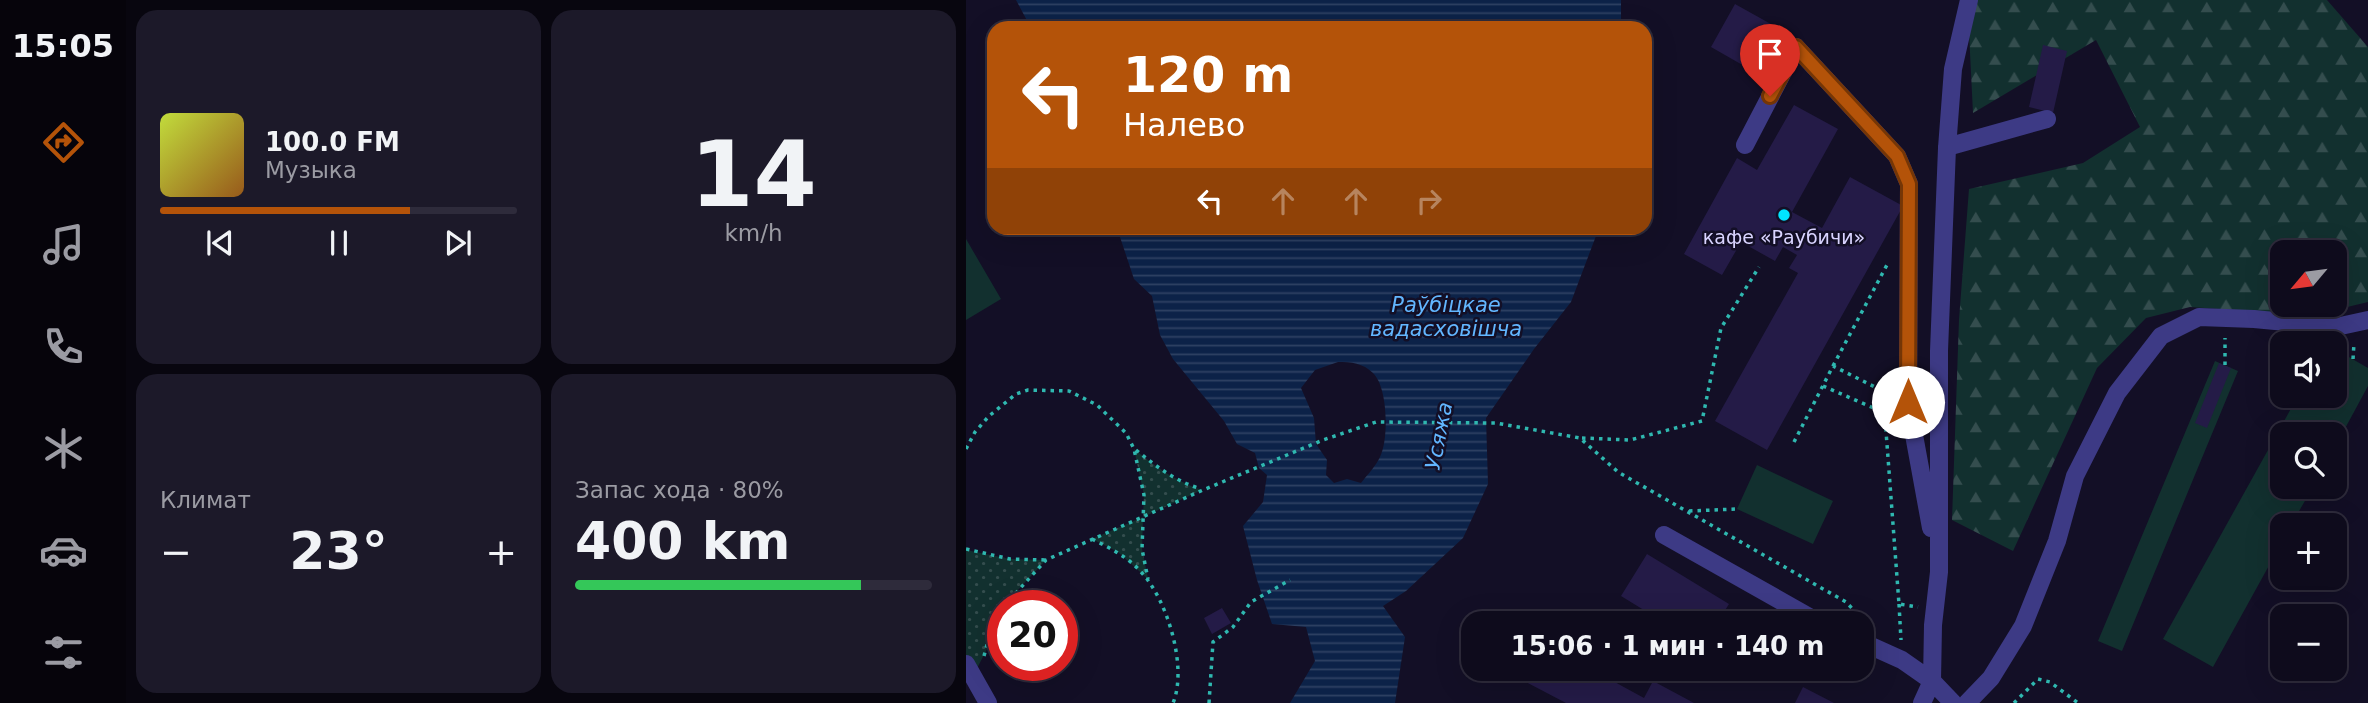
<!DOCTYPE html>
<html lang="ru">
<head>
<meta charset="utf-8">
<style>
	body { margin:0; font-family:"DejaVu Sans",sans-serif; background:#1c1929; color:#f1f3f6; height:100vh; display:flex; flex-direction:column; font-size:26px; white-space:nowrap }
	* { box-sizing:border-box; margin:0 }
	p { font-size:23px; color:#9b9ba3 }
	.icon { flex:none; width:38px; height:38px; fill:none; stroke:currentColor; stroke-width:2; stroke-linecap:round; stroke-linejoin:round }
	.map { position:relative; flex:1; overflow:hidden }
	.sheet { display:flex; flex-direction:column; gap:10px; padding:10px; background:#08060f; width:840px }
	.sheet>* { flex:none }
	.guide { position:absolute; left:21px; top:21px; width:665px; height:214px; border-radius:21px; box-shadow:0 7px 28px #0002,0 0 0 2px #2e2b3b; background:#b45309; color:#fff; overflow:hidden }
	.needle { width:46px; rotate:241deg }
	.tools { position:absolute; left:1304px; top:240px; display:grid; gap:14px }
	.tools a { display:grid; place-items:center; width:77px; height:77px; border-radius:14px; background:#0e0b1c; box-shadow:0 7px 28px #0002,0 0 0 2px #2e2b3b; font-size:35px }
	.speed { position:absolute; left:21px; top:590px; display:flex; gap:14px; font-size:35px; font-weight:700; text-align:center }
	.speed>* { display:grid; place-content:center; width:91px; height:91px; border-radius:50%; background:#0e0b1c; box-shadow:0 7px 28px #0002,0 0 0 2px #2e2b3b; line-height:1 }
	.speed .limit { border:10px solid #d22; background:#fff; color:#111 }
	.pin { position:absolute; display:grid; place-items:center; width:60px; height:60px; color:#fff; margin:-72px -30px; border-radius:50% 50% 50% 0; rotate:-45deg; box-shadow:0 0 7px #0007 }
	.pin .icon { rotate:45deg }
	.me { position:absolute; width:77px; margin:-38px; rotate:0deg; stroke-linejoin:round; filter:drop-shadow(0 0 5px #0008) }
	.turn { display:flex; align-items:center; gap:24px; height:147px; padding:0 21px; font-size:32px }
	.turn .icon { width:91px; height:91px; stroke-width:2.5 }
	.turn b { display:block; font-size:49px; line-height:60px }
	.lanes { display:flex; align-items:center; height:66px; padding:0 21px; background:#0003; justify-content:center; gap:35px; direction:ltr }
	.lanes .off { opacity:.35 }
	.big { font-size:52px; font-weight:700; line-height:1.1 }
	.sheet .card { flex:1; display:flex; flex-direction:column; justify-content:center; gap:10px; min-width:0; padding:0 24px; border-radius:21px; background:#1c1929 }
	.sheet .dial { align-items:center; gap:0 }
	.dial b { font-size:91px; line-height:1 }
	.song { display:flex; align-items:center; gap:21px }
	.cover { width:84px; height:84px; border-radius:10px; background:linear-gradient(135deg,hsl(70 70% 55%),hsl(30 70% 35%)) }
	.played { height:7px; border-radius:4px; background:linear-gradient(90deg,#b45309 70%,#2e2b3b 70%) }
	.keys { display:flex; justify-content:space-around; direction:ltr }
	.heat { display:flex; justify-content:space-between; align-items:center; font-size:38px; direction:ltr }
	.charge { height:10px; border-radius:5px; background:linear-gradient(90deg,#34c759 80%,#2e2b3b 0) }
	.sheet .tiles { flex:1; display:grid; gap:10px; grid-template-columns:repeat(2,1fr) }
	.trip { position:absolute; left:495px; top:611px; width:413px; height:70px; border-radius:21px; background:#0e0b1c; box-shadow:0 7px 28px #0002,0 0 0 2px #2e2b3b; font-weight:700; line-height:70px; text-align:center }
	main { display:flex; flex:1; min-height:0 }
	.tab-bar { display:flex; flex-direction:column; width:126px; justify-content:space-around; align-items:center; background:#06040b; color:#9b9ba3 }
	.tab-bar .icon { width:49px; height:49px }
	.tab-bar .on { color:#b45309 }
	.tab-bar b { font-size:32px; color:#f1f3f6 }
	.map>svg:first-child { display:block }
	.grass { fill:url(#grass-dots) }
	.forest { fill:url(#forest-firs); fill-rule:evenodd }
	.pitch { fill:#12302f }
	.water { fill:url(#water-rules); fill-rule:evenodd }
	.building { fill:#241b47 }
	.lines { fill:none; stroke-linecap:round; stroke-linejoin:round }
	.path { stroke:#2fb8b0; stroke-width:3.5; stroke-dasharray:3.5 5; stroke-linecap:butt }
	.minor { stroke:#3d3a85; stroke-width:18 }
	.route-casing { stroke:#753606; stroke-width:18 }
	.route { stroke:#b45309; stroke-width:12 }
	.poi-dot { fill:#00e5ff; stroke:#130f26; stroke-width:2.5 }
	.labels { text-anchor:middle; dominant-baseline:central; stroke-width:5; stroke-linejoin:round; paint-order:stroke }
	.poi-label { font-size:19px; fill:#d9d4ff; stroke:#130f26 }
	.water-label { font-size:21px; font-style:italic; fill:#62b6ff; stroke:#130f26 }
</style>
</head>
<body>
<main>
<nav class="tab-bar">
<b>15:05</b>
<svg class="icon on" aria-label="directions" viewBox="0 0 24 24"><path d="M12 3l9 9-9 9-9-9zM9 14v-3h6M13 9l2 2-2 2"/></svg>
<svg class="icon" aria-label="music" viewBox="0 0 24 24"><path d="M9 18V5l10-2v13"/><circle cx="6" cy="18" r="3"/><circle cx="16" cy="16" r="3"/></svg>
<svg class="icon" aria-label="phone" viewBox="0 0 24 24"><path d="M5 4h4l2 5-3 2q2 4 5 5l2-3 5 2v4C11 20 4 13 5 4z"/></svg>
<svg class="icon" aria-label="climate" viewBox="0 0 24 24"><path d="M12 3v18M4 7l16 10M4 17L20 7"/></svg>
<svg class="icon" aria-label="car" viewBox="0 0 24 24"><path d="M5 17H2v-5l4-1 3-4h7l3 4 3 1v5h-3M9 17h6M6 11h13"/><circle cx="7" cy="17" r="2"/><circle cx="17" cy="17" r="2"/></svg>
<svg class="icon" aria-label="filters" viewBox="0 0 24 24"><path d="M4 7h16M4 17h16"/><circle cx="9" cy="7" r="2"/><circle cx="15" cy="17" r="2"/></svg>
</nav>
<section class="sheet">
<div class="tiles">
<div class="card">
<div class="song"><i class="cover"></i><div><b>100.0 FM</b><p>Музыка</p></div></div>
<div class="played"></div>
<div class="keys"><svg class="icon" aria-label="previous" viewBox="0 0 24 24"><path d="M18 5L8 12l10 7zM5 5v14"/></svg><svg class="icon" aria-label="pause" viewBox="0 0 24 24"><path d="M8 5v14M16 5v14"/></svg><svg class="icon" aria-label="next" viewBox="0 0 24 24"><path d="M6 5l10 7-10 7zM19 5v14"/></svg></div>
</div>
<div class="card dial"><b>14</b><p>km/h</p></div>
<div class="card"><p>Климат</p>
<div class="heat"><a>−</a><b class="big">23°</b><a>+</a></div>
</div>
<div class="card"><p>Запас хода · 80%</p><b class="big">400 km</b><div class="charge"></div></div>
</div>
</section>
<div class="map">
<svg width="1402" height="703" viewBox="0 0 1402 703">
	<defs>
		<pattern id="grass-dots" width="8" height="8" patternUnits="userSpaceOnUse" patternTransform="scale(1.75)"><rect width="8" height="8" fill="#12302f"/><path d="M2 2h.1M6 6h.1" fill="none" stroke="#344d4e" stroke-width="1.8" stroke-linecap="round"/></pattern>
		<pattern id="forest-firs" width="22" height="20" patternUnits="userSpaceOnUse" patternTransform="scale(1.75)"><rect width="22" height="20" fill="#12302f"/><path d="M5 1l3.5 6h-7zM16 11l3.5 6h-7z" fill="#344d4e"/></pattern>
		<pattern id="water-rules" width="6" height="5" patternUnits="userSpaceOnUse" patternTransform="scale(1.75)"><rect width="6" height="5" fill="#0c2248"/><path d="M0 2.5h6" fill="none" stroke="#2f4163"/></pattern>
	</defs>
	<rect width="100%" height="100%" fill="#130f26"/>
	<path class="grass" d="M168,449C190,467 209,481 236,490L177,517L176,549L182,579L152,552L126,539L177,517L178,495Z
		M0,550L44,559L80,560L37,606L28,618L21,649L7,676L0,664Z"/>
	<path class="forest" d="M1009,0H1361L1402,47V302L1360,312L1312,313L1224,307L1180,318L1131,368L1047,551L986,520L993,320L1003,189L1117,163L1174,127L1130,40L1007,113L1003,32ZM1316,252H1368V304H1316Z"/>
	<path class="pitch" d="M0,239L35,299L0,320Z
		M1369,349L1402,368V386L1369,447L1368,434H1316V486L1347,487L1325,525H1316V542L1247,667L1197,639L1332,396H1368Z
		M1249,361L1272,371L1156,651L1132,641Z
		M791,465L867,501L847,544L771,509Z"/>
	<path class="water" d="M50,0H655V19L650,28H65Z
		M151,228H633L605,302L568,349L520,418L522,484L497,538L440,591L417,606L439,637L429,703H324L349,661L340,627L306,624L291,580L277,526L297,502L301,475L293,468L289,453L271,444L258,421L207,359L194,335L186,296L168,279ZM372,362C385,362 397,363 407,373C422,387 423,439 414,457C410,466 401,475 395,483L381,479L368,483L360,475L361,460L350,444L348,418L335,388L349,370Z"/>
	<path class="building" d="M769,4L812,28L787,71L745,47Z
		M1077,45L1101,51L1087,113L1063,107Z
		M828,105L872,129L826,212L856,228L884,177L937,206L801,450L749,421L832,273L823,268L831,255L817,247L809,261L775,242L756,275L718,254L771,158L791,170Z
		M1253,363L1265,368L1241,428L1229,423Z
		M681,554L763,604L751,623H699L655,596Z
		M256,608L265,623L246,634L238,618Z
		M559,668H623L678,698L687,681L728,703H600L554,679Z
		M837,687L868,703H829Z"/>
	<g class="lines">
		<path class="path" d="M1387,359L1388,343
			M1259,365V338
			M867,366L922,263
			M857,386L926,416
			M616,438L664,440L736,421L755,328L793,267
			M828,442L867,366L917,391L933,604L952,607
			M0,449L9,432L23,416L50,394L62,390L103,391L131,405L160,433L168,449L178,495L176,549L182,579
			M170,450C191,467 209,481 235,489
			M723,511L771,509
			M126,539C144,548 162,557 175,572C201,599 222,667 207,703
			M0,549L44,559L80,560
			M933,604L935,640
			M38,606L80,560L237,490L357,440L410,422L530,423L614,438L652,472L880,602L900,623
			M18,656L28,618L37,607
			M243,703L247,642L267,627L285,602L324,580
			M1048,703L1072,679L1084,682L1112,703"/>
		<path class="minor" d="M779,145L830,47L931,156L943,184L942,402L965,528
			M981,147L1081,119
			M698,535L854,623
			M809,623L830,610
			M896,642L936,660L966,681
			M0,664L22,703
			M723,668L729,672L735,668
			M966,681L967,625L973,572V351L981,148L987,69L1003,0
			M956,703L966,681L987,703
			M1001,703L1025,678L1057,626L1091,541L1109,476L1151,393L1195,336L1233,317L1288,319L1370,327L1402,320"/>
	</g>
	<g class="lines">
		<g class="route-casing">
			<path id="route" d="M804,96L830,47L931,156L943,184L942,402"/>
		</g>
		<use href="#route" class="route"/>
	</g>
	<circle class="poi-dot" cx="818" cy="215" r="7"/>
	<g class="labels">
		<g class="poi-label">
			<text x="818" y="237">кафе «Раубичи»</text>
		</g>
		<g class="water-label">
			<text x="480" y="305">Раўбіцкае<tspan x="480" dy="24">вадасховішча</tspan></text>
			<text transform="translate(473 436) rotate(-79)">Усяжа</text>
		</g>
	</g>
</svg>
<div class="tools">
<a><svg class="needle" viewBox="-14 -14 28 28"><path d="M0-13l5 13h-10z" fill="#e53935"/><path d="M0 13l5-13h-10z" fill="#9b9ba3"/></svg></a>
<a><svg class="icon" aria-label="sound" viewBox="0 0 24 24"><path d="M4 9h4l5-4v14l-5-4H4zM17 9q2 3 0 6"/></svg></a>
<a><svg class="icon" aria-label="search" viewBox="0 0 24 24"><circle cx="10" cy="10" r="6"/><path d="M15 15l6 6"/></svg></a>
<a>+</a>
<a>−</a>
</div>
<div class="speed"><div class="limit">20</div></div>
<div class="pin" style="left:804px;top:96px;background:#d93025"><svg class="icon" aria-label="arrive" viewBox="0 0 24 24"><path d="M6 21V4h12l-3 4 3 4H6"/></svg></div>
<svg class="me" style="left:942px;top:402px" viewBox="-20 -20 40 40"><circle r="19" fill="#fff"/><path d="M0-13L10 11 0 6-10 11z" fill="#b45309"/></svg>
<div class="trip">15:06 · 1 мин · 140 m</div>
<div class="guide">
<div class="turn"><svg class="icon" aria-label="left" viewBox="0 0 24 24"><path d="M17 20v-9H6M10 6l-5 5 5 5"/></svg><div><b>120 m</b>Налево</div></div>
<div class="lanes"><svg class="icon" aria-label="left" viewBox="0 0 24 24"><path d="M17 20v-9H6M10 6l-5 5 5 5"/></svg><svg class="icon off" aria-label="ahead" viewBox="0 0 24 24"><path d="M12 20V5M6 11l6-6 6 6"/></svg><svg class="icon off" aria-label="ahead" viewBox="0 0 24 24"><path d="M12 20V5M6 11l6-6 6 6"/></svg><svg class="icon off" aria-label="right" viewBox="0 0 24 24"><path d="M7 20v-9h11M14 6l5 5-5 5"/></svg></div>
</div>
</div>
</main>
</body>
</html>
